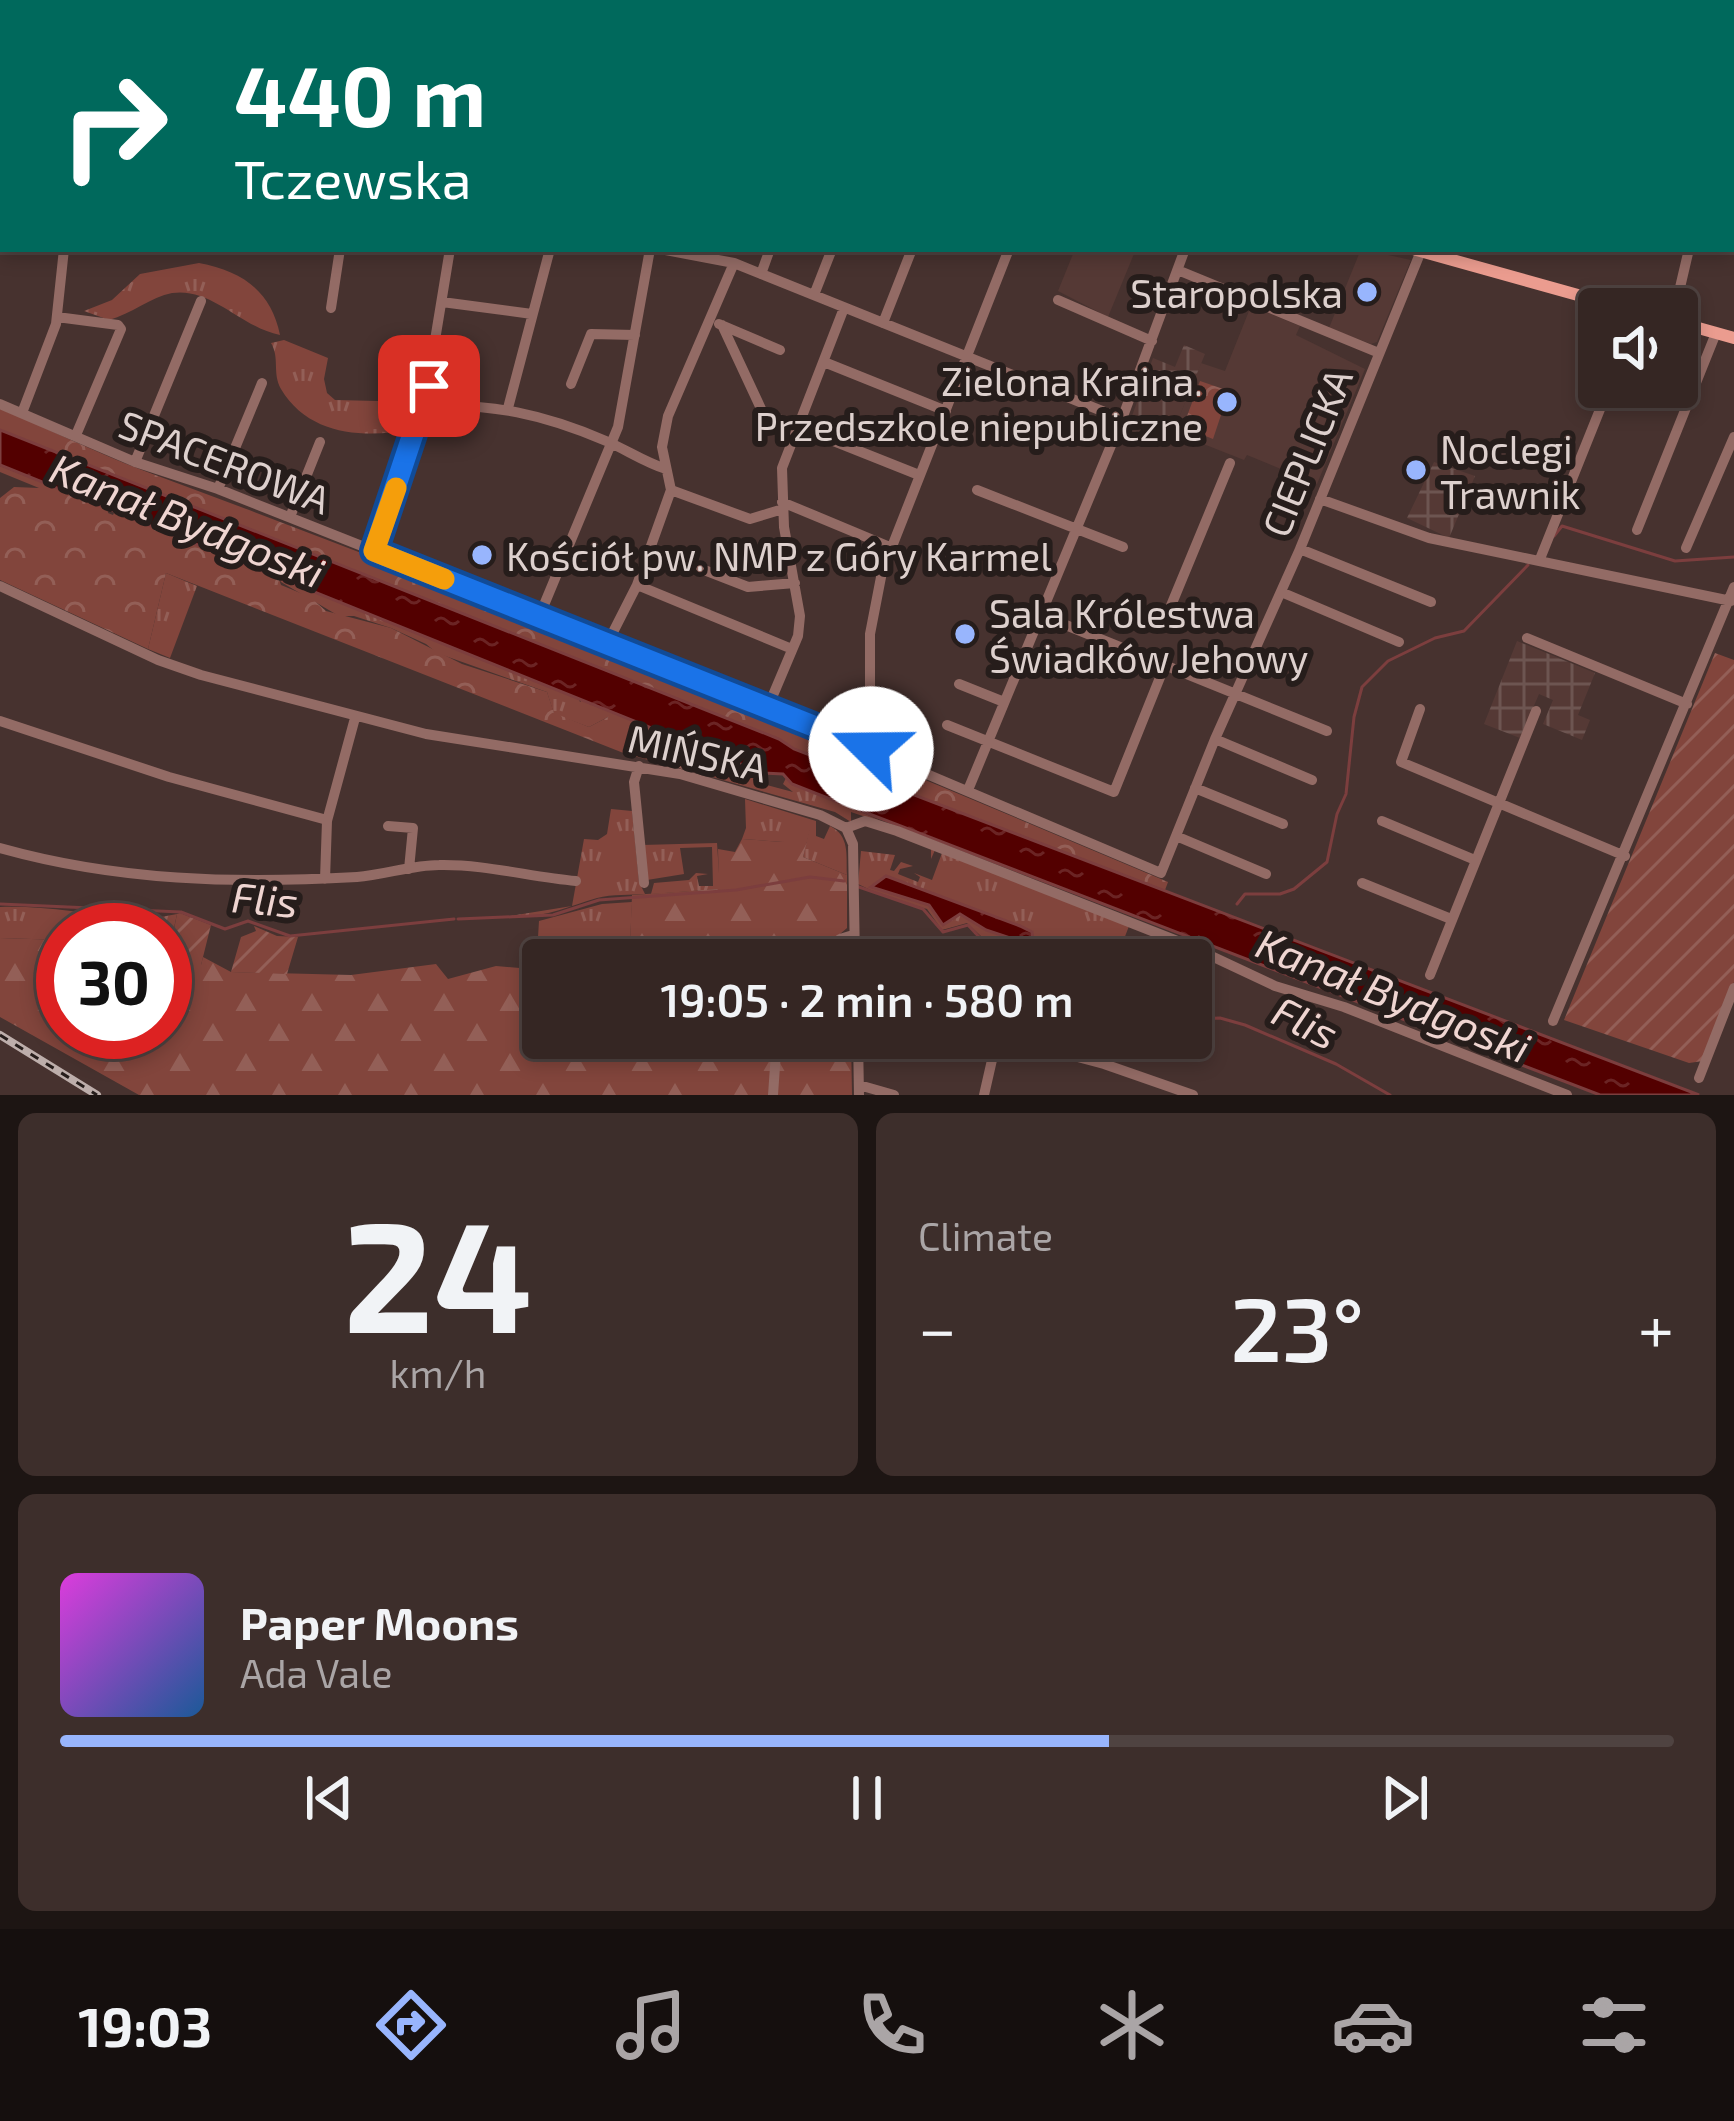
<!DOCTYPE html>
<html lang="en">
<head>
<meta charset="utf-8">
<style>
	body { margin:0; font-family:"Exo 2",sans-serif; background:#3d2e2b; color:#f1f3f6; height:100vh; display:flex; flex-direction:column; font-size:45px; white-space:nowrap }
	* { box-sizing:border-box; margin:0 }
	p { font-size:39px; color:#aaa5a6 }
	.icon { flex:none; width:66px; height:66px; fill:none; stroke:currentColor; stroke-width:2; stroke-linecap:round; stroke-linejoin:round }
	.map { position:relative; height:1095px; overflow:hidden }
	.side { display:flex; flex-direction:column; gap:18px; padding:18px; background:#1d1513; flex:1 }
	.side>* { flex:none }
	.top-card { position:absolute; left:0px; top:0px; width:1734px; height:252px; box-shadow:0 6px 18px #0003,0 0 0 3px #4f4341; background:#00695c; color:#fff; overflow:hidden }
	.fabs { position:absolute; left:1578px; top:288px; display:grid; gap:24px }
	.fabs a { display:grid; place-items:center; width:120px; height:120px; border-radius:12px; background:#352623; box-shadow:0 6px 18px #0003,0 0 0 3px #4f4341; font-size:60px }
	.speed { position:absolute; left:36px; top:903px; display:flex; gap:24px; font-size:60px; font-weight:700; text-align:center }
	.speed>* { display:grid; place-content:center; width:156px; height:156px; border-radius:50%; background:#352623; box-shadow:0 6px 18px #0003,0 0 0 3px #4f4341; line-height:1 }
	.speed .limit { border:18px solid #d22; background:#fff; color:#111 }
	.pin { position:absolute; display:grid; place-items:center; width:102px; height:102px; color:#fff; margin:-51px; border-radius:24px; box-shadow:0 6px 18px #0006 }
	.me { position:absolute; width:132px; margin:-66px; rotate:292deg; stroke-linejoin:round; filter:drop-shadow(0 0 9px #0008) }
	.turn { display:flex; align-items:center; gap:42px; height:252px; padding:0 36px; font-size:54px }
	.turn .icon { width:156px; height:156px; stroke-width:2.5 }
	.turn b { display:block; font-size:84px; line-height:102px }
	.big { font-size:90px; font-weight:600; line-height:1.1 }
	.side .tile { flex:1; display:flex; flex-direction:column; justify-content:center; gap:18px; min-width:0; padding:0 42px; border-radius:18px; background:#3d2e2b }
	.side .dial { align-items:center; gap:0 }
	.dial b { font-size:156px; line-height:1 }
	.song { display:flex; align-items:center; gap:36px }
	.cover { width:144px; height:144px; border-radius:18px; background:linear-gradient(135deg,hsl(300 70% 55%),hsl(210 70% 35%)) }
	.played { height:12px; border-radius:6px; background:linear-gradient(90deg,#98b5fd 65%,#4f4341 65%) }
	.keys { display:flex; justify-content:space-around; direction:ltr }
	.heat { display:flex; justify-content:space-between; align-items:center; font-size:66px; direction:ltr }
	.side .tiles { flex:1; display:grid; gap:18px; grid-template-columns:1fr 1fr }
	.tile:last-child { grid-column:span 2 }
	.trip { position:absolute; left:522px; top:939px; width:690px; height:120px; border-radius:12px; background:#352623; box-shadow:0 6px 18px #0003,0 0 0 3px #4f4341; font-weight:600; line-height:120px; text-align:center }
	.tab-bar { display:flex; height:192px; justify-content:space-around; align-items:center; background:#150f0e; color:#aaa5a6 }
	.tab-bar .icon { width:84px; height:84px }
	.tab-bar .current { color:#98b5fd }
	.tab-bar b { font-size:54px; color:#f1f3f6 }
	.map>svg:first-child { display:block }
	.built { fill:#553935 }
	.industrial { fill:url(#industrial-grid) }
	.grass { fill:url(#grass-tufts) }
	.forest { fill:url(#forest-firs) }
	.park { fill:url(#park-crowns) }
	.garden { fill:url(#garden-furrows) }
	.water { fill:url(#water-ripples); stroke:#7c3e3e; stroke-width:3 }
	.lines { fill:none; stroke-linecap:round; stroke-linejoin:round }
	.stream { stroke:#7c3e3e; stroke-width:3 }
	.minor { stroke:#936b65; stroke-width:10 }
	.major { stroke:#eb9c8f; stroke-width:12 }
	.rail-casing { stroke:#bdaeab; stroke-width:8 }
	.rail { stroke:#261d1b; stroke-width:3; stroke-dasharray:9; stroke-linecap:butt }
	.route-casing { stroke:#114b97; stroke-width:30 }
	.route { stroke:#1a73e8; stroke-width:21 }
	.slow { stroke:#f59e0b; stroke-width:21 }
	.poi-dot { fill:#98b5fd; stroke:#261d1b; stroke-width:4.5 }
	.labels { text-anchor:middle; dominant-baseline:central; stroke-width:12; stroke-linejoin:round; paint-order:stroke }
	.poi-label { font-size:39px; fill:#ddd0cd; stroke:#261d1b; text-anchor:start }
	.street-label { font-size:39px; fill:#ddd0cd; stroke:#261d1b }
	.water-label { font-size:42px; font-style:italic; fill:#efd5d1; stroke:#261d1b }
</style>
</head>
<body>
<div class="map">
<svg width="1734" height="1095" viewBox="0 0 1734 1095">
	<defs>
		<pattern id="industrial-grid" width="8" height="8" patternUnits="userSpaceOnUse" patternTransform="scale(3)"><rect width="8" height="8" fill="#553935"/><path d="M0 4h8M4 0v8" fill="none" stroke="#6d5551"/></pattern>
		<pattern id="grass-tufts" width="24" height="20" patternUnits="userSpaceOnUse" patternTransform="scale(3)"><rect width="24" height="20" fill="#82453c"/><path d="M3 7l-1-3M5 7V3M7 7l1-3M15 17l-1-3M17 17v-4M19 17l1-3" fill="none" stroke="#935f57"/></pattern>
		<pattern id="forest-firs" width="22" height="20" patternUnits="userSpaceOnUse" patternTransform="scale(3)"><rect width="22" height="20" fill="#82453c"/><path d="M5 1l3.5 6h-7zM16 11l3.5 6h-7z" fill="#935f57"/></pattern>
		<pattern id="park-crowns" width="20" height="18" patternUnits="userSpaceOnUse" patternTransform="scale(3)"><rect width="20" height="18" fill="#82453c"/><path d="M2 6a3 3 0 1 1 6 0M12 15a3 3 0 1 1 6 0" fill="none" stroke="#935f57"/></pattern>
		<pattern id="garden-furrows" width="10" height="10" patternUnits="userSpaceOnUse" patternTransform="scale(3)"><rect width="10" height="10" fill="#82453c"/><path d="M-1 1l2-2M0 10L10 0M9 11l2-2" fill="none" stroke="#935f57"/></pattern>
		<pattern id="water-ripples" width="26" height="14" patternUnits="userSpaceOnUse" patternTransform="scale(3)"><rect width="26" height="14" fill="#530000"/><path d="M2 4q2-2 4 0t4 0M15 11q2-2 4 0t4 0" fill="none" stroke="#6b2424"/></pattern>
	</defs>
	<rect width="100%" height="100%" fill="#47322f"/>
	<path class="built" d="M1075,249H1136L1108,317L1058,291Z
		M1361,249L1411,260L1377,342L1371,344L1329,328Z
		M1251,306L1300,326L1296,335L1365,369L1317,484L1247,455L1244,460L1173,432L1201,363L1225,371Z"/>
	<path class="industrial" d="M1184,345L1205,354L1173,432L1132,416L1153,358L1175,367Z
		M1434,462L1475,476L1449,538L1407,518Z
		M1517,641L1595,673L1578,715L1590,720L1582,740L1543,724L1553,700L1539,694L1520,738L1484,724Z"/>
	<path class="grass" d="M199,263C241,271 271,290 280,335C242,328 212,287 172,293C151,297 131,314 109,320L84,311L112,300L140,274Z
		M284,340L328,358L324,379L327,393L335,400L418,402L411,430C364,438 309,436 281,389C272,373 280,358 271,343Z
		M166,573L197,586L170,658L148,649Z
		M278,576L578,697L580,702L583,699L693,744L692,748L697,751L700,746L761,773L764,779L759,783L793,792L783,784L786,778L892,826L851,812V822L835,812L709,776C694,741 642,730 608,717L589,727L554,714L547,692L437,653L426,644L391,628L354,616H339L281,582Z
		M745,799L816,821V836L824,839L830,826C850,836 846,855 847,875L803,857L810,827L783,842L742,839L746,828Z
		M611,809L632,811L639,882L645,894C631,895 612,894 597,898C567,907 542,919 510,916L572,906L584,839L598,840L607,834Z
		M717,843L720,889L651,894L654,883L689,880L696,873L708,874L697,876L699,886H713L712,847L680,848L684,874L647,880L642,845Z
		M931,848L939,849L1129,926L1116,960H1077L1043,945L1023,947L999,938L982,937L967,923L942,930L927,909L883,896L858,884L861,851L895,855L890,870L894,871L901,862L913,866L900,869L898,874L918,882L920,877L914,873L932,880L942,853L935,850L931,859Z
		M632,902L630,942L591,948L574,960L537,954L539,921L602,904Z
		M0,907C52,905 103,919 156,914L161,917L177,914L169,951L165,950V930H63V940L0,938Z"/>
	<path class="forest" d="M790,821L811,826L803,857L847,875V928L833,940L846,944V960H574L591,948L630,942L632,895L719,889L718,849L735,852L742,839L783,842Z
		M0,938L63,940V1032H165V950L169,951L168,959L201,965L203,957L231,972L351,975L436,964L448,979L496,966L543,970V1038H851L852,1095H139L0,1017Z"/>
	<path class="park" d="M1200,381L1229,391L1213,439L1183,427Z
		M0,409C48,428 94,452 142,470C488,598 828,738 1168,882L1165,890L794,749L779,739L0,430Z
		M0,466L109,509L108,513L113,515L115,511L278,576L281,585L310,597L326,611L391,628L462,664L547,692L554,713L589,727L610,716C644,730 694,742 709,776L626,754L166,573L148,649L0,580V498L14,487L39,488L0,472Z"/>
	<path class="garden" d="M1715,653L1734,660V982L1703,1061L1689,1063L1564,1020Z
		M180,913L211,925L201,965L190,974L176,971L168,959L177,914Z
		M254,926L277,936L298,937L287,974L231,972L241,937L256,931Z"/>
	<path class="water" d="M0,430L779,739L794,749L1699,1095H1600L820,795L792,784L783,774L763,773L0,465Z
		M886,876L1020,926L1032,932L1033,940L1025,943L986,930L960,914L943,925L929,905L871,887Z"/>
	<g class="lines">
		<path class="stream" d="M1554,536L1562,526L1675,561L1734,557
			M856,886L923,909L943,932L968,925L980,938L997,939L1022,950L1041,948L1071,960
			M0,904L181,912L225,929L248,921L290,936L454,919
			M1237,904L1245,894H1280L1294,889L1327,862L1337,814L1346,794L1354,717L1362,687L1388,661L1435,638L1464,631L1528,565
			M458,919L553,915L599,900L736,890L810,877L844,881
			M1191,1019L1220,1018L1245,1025L1336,1064L1390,1095"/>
		<path class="minor" d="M544,0L563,3
			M883,0L893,3
			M177,3V0
			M382,3L383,0
			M583,3L584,0
			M705,3L706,0
			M1051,3L1052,0
			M1303,3V0
			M1369,3L1370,0
			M1438,3V0
			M1513,3V0
			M1585,3L1586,0
			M1664,3V0
			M1731,13L1733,0
			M1731,92L1734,93
			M660,249L734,263L1122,419
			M1180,271L1379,353
			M761,274L770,249
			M814,295L832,249
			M1058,300L1152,341
			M442,302L532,314
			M331,308L340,249
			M1675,309L1689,249
			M57,317L118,325L121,329L76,435
			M883,323L912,249
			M719,324L780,350
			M722,325L763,413L919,475
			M824,362L946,411
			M571,384L591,334L635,335
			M0,404L135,462L218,489L768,707L1161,873L1215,739L1300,549L1421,251
			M424,407C490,402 546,415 606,441C627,450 644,462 666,469
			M508,408L550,249
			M22,413L56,324L64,249
			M135,462L201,301
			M218,489L262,383
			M671,490L750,519L783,509
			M977,490L1123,547
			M1320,499L1429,538L1731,601
			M782,502L890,547
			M290,517L320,442
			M1637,530L1716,333
			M1686,548L1734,437
			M650,549L748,587L795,583
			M1300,549L1431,602
			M374,551L424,407L450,249
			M1540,559L1609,387
			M637,585L792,649
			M0,586L158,660L201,675L426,734L680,774L820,815L846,828
			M1281,592L1399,642
			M1170,608L1230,463
			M1041,615L1327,731
			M539,617L618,427L650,249
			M1527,638L1687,704
			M607,644L637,585L671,490L662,447L668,416L734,263
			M959,684L1004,702
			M768,707L798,636L800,616L784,527L782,468L844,308
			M1420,709L1401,762L1625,856
			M0,721L169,777L327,820
			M947,725L1114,792L1165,665
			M1215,739L1312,780
			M870,749V634L882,572L1009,249
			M639,766L634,782L644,883
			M1195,788L1283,824
			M968,790L1122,419L1185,249
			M1382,821L1475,860
			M388,826L413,828L409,869
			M846,828L865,821L897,831L1190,946L1275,986L1344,1007L1567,1095
			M846,828L853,844L855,960
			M1176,836L1266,874
			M0,848C118,881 235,884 357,877C384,875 412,865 439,865C484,864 531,877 576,881
			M325,879L327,821L355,718
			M1362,883L1451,919
			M817,960L840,939L853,935
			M1430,975L1536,711
			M1553,1021L1734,587
			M858,1038L859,1095
			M1006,1038L1104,1064L1193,1095
			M1699,1078L1734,988
			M859,1085L894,1095
			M773,1095L777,1038
			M984,1095L997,1038"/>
		<path class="major" d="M0,13H3
			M1413,249L1628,309
			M1677,322L1734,338"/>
		<g class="rail-casing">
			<path id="rail" d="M0,1035L97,1095"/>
		</g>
		<use href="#rail" class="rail"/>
	</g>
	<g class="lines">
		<g class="route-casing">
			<path id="route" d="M429,386L374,551L871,749"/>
		</g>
		<use href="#route" class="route"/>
		<path class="slow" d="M396,488L374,551L444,579"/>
	</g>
	<g class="poi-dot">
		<circle cx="1367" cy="292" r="12"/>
		<circle cx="1227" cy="402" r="12"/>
		<circle cx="1416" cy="470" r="12"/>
		<circle cx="482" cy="555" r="12"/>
		<circle cx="965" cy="634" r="12"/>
	</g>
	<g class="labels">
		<g class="poi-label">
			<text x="1343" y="292" text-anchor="end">Staropolska</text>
			<text x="1203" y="380" text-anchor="end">Zielona Kraina.<tspan x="1203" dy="45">Przedszkole niepubliczne</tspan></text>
			<text x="1440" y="448">Noclegi<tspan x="1440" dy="45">Trawnik</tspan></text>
			<text x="506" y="555">Kościół pw. NMP z Góry Karmel</text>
			<text x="989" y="612">Sala Królestwa<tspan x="989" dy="45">Świadków Jehowy</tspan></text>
		</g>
		<g class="street-label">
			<text transform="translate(1306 452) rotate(-68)">CIEPLICKA</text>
			<text transform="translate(225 461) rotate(21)">SPACEROWA</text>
			<text transform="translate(698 752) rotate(13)">MIŃSKA</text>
		</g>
		<g class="water-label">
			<text transform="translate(188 519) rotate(22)">Kanał Bydgoski</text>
			<text transform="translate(265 898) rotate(5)">Flis</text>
			<text transform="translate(1394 994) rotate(22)">Kanał Bydgoski</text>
			<text transform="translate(1306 1021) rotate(26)">Flis</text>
		</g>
	</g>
</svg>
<div class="fabs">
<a><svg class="icon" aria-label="sound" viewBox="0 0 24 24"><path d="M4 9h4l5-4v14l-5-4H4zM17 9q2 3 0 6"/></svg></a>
</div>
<div class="speed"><div class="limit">30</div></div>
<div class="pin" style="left:429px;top:386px;background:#d93025"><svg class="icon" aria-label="arrive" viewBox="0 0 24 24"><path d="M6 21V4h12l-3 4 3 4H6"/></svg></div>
<svg class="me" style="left:871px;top:749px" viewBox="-20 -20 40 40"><circle r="19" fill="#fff"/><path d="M0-13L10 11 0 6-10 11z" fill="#1a73e8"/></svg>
<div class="trip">19:05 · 2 min · 580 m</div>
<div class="top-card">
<div class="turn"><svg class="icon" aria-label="right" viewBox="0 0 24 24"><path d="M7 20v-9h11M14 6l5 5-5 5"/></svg><div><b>440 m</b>Tczewska</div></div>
</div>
</div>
<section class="side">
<div class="tiles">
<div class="tile dial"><b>24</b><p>km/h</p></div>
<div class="tile"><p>Climate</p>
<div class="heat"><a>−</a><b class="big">23°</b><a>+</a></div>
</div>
<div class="tile">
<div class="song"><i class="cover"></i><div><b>Paper Moons</b><p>Ada Vale</p></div></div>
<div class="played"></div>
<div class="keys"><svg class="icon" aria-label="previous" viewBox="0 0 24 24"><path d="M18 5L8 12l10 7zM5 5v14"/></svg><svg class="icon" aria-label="pause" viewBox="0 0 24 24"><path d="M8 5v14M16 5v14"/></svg><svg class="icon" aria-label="next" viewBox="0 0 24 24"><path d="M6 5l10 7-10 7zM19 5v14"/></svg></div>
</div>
</div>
</section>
<nav class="tab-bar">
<b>19:03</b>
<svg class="icon current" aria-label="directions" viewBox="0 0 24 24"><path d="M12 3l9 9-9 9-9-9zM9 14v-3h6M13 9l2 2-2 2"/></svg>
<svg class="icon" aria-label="music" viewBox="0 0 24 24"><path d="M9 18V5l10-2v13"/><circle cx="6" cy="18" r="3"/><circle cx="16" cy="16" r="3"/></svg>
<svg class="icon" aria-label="phone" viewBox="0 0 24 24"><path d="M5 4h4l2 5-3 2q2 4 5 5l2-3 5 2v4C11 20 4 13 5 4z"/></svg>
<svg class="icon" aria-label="climate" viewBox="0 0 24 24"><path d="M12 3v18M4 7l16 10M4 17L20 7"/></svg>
<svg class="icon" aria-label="car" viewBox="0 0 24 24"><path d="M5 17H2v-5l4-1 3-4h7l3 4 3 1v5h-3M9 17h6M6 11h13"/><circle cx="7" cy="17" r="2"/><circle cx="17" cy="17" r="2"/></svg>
<svg class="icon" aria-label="filters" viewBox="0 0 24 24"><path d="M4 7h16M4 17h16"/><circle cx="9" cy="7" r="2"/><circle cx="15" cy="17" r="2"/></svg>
</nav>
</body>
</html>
